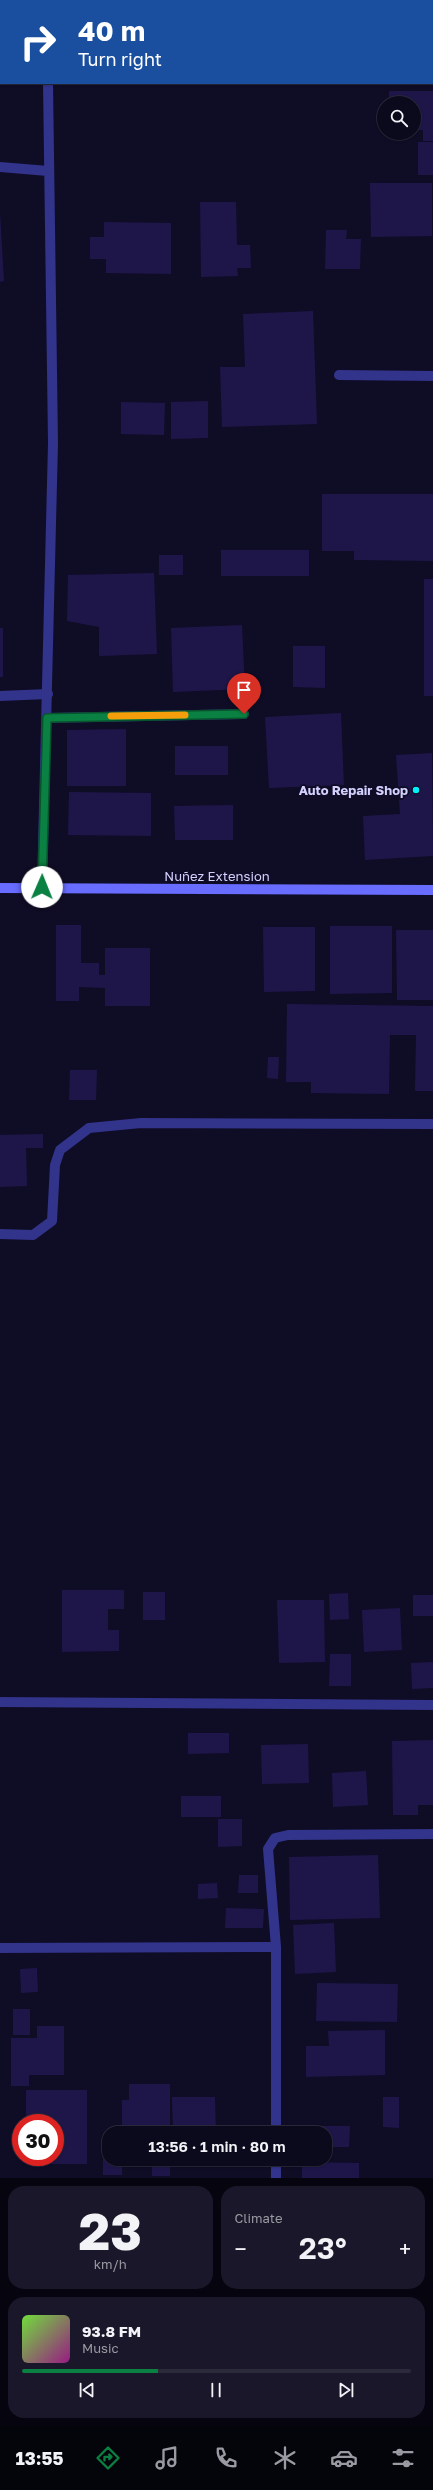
<!DOCTYPE html>
<html lang="en">
<head>
<meta charset="utf-8">
<style>
	body { margin:0; font-family:"Golos Text",sans-serif; background:#191729; color:#f1f3f6; height:100vh; display:flex; flex-direction:column; font-size:15px; white-space:nowrap }
	* { box-sizing:border-box; margin:0 }
	p { font-size:13px; color:#9a9aa3 }
	.icon { flex:none; width:22px; height:22px; fill:none; stroke:currentColor; stroke-width:2; stroke-linecap:round; stroke-linejoin:round }
	.map { position:relative; height:2178px; overflow:hidden }
	.drawer { display:flex; flex-direction:column; gap:8px; padding:8px; background:#06050f; flex:1 }
	.drawer>* { flex:none }
	.top-card { position:absolute; left:0px; top:0px; width:433px; height:84px; box-shadow:0 1px 3px #0004,0 0 0 1px #2b2a3b; background:#1a4fa0; color:#fff; overflow:hidden }
	.buttons { position:absolute; left:377px; top:96px; display:grid; gap:8px }
	.buttons a { display:grid; place-items:center; width:44px; height:44px; border-radius:50%; background:#0b091c; box-shadow:0 1px 3px #0004,0 0 0 1px #2b2a3b; font-size:20px }
	.speed { position:absolute; left:12px; top:2114px; display:flex; gap:8px; font-size:20px; font-weight:700; text-align:center }
	.speed>* { display:grid; place-content:center; width:52px; height:52px; border-radius:50%; background:#0b091c; box-shadow:0 1px 3px #0004,0 0 0 1px #2b2a3b; line-height:1 }
	.speed .limit { border:6px solid #d22; background:#fff; color:#111 }
	.pin { position:absolute; display:grid; place-items:center; width:34px; height:34px; color:#fff; margin:-41px -17px; border-radius:50% 50% 50% 0; rotate:-45deg; box-shadow:0 0 4px #0007 }
	.pin .icon { rotate:45deg }
	.me { position:absolute; width:44px; margin:-22px; rotate:1deg; stroke-linejoin:round; filter:drop-shadow(0 0 3px #0008) }
	.turn { display:flex; align-items:center; gap:14px; height:84px; padding:0 12px; font-size:18px }
	.turn .icon { width:52px; height:52px; stroke-width:2.5 }
	.turn b { display:block; font-size:28px; line-height:34px }
	.big { font-size:30px; font-weight:600; line-height:1.1 }
	.drawer .tile { flex:1; display:flex; flex-direction:column; justify-content:center; gap:6px; min-width:0; padding:0 14px; border-radius:16px; background:#191729 }
	.drawer .dial { align-items:center; gap:0 }
	.dial b { font-size:52px; line-height:1 }
	.song { display:flex; align-items:center; gap:12px }
	.cover { width:48px; height:48px; border-radius:6px; background:linear-gradient(135deg,hsl(100 70% 55%),hsl(310 70% 35%)) }
	.played { height:4px; border-radius:2px; background:linear-gradient(90deg,#0b8043 35%,#2b2a3b 35%) }
	.keys { display:flex; justify-content:space-around; direction:ltr }
	.heat { display:flex; justify-content:space-between; align-items:center; font-size:22px; direction:ltr }
	.drawer .tiles { flex:1; display:grid; gap:8px; grid-template-columns:1fr 1fr }
	.tile:last-child { grid-column:span 2 }
	.trip { position:absolute; left:102px; top:2126px; width:230px; height:40px; border-radius:16px; background:#0b091c; box-shadow:0 1px 3px #0004,0 0 0 1px #2b2a3b; font-weight:600; line-height:40px; text-align:center }
	.menu { display:flex; height:64px; justify-content:space-around; align-items:center; background:#04040b; color:#9a9aa3 }
	.menu .icon { width:28px; height:28px }
	.menu .on { color:#0b8043 }
	.menu b { font-size:18px; color:#f1f3f6 }
	.map>svg:first-child { display:block }
	.building { fill:#1e1649 }
	.lines { fill:none; stroke-linecap:round; stroke-linejoin:round }
	.lane { stroke:#32338a; stroke-width:10 }
	.street { stroke:#32338a; stroke-width:10 }
	.secondary { stroke:#686cff; stroke-width:10 }
	.route-casing { stroke:#07532c; stroke-width:10 }
	.route { stroke:#0b8043; stroke-width:7 }
	.slow { stroke:#f59e0b; stroke-width:7 }
	.poi-dot { fill:#00effc; stroke:#0f0c26; stroke-width:1.5 }
	.labels { text-anchor:middle; dominant-baseline:central; stroke-width:3.5; stroke-linejoin:round; paint-order:stroke }
	.poi-label { font-size:13px; font-weight:bold; fill:#d4d1ff; stroke:#0f0c26; text-anchor:end }
	.street-label { font-size:13px; fill:#d4d1ff; stroke:#0f0c26 }
</style>
</head>
<body>
<div class="map">
<svg width="433" height="2178" viewBox="0 0 433 2178">
	<rect width="100%" height="100%" fill="#0f0c26"/>
	<path class="building" d="M389,91H433V141H423V130H414V103H389Z
		M418,142H433V175H418Z
		M370,183H432V236L371,237Z
		M200,202H236L237,245H250L251,268H237L238,276L201,277Z
		M0,212L4,281L0,282Z
		M104,222L171,223V274L106,273V259H90V237H104Z
		M326,230H347L346,239H361L360,269H325Z
		M313,311L317,424L222,427L220,367H245L243,314Z
		M208,401V438L171,439V402Z
		M121,402L165,403L164,435L121,434Z
		M322,494H433V561L354,560V551H322Z
		M221,550H309V576H221Z
		M159,555H183V575H159Z
		M154,573L157,654L99,656V627L67,621L68,575Z
		M424,579H433V696H424Z
		M242,625L245,689L173,692L171,628Z
		M0,628H3V677H0Z
		M293,646H325V688L293,687Z
		M341,713L344,785L269,788L265,717Z
		M126,729V786H67V730Z
		M175,746H228V775H175Z
		M432,753L433,856L365,860L363,816L400,814L396,755Z
		M69,792L151,793V836L68,835Z
		M233,805V840H175L174,806Z
		M56,925H81V963H99V975H105V948H150V1006H105V988L79,987V1001H56Z
		M330,926H392V993L330,994Z
		M263,927H315V991L264,992Z
		M396,930H433V1000H397Z
		M287,1004L433,1006V1091H415L416,1035H390L389,1094L311,1093V1082H286Z
		M268,1057H279L278,1079L267,1078Z
		M70,1070H97L96,1100H69Z
		M43,1134V1148H26L27,1186L0,1187V1135Z
		M62,1590H124V1609H108V1630H119V1651L62,1652Z
		M143,1592H165V1620H143Z
		M348,1593L349,1619L330,1620L329,1594Z
		M413,1595H433V1616H413Z
		M277,1600H324L325,1662L279,1663Z
		M400,1608L402,1650L364,1652L362,1610Z
		M330,1654H351V1686H329Z
		M433,1662V1688L412,1689L411,1663Z
		M188,1733H229V1753L188,1754Z
		M433,1740V1805H418V1815H393L392,1741Z
		M308,1744L309,1783L262,1784L261,1745Z
		M366,1771L368,1805L333,1807L332,1773Z
		M181,1796H221V1817H181Z
		M218,1819H242V1846L218,1847Z
		M378,1855L380,1918L290,1920L289,1857Z
		M239,1875H258V1893H238Z
		M217,1883L218,1898L198,1899V1884Z
		M226,1908L264,1909L263,1928H225Z
		M334,1923L336,1972L295,1974L293,1925Z
		M37,1968L38,1992L21,1993L20,1969Z
		M317,1983L398,1984L397,2022L316,2021Z
		M13,2009H30V2035H13Z
		M37,2026H64V2075H29V2086H11V2038H37Z
		M385,2030V2075L306,2077V2046H329L328,2031Z
		M129,2084H170V2133H122V2100H129Z
		M26,2090H87V2164H26V2157H55V2123H26Z
		M172,2097H215L216,2133H173Z
		M383,2097H399V2128L383,2127Z
		M310,2126H350L349,2147H325V2133H310Z
		M103,2145H109V2159H122V2175H103Z
		M131,2159H170V2176H152V2162H131Z
		M302,2162L359,2163V2178H302Z"/>
	<g class="lines">
		<path class="lane" d="M432,76H433
			M339,375L433,376
			M0,696L48,694"/>
		<path class="street" d="M48,0V1
			M0,167L48,171
			M47,718L244,714
			M42,887L53,443L48,83
			M0,1234L33,1235L52,1221L55,1165L60,1150L89,1128L141,1123L433,1124
			M0,1702L433,1705
			M276,1947V2133
			M0,1948L276,1947L268,1849L275,1838L288,1835L433,1834
			M276,2159V2178"/>
		<path class="secondary" d="M0,888L433,890"/>
	</g>
	<g class="lines">
		<g class="route-casing">
			<path id="route" d="M42,887L47,718L244,714"/>
		</g>
		<use href="#route" class="route"/>
		<path class="slow" d="M111,716L185,715"/>
	</g>
	<circle class="poi-dot" cx="416" cy="790" r="4"/>
	<g class="labels">
		<g class="poi-label">
			<text x="408" y="790">Auto Repair Shop</text>
		</g>
		<g class="street-label">
			<text x="217" y="876">Nuñez Extension</text>
		</g>
	</g>
</svg>
<div class="buttons">
<a><svg class="icon" aria-label="search" viewBox="0 0 24 24"><circle cx="10" cy="10" r="6"/><path d="M15 15l6 6"/></svg></a>
</div>
<div class="speed"><div class="limit">30</div></div>
<div class="pin" style="left:244px;top:714px;background:#d93025"><svg class="icon" aria-label="arrive" viewBox="0 0 24 24"><path d="M6 21V4h12l-3 4 3 4H6"/></svg></div>
<svg class="me" style="left:42px;top:887px" viewBox="-20 -20 40 40"><circle r="19" fill="#fff"/><path d="M0-13L10 11 0 6-10 11z" fill="#0b8043"/></svg>
<div class="trip">13:56 · 1 min · 80 m</div>
<div class="top-card">
<div class="turn"><svg class="icon" aria-label="right" viewBox="0 0 24 24"><path d="M7 20v-9h11M14 6l5 5-5 5"/></svg><div><b>40 m</b>Turn right</div></div>
</div>
</div>
<section class="drawer">
<div class="tiles">
<div class="tile dial"><b>23</b><p>km/h</p></div>
<div class="tile"><p>Climate</p>
<div class="heat"><a>−</a><b class="big">23°</b><a>+</a></div>
</div>
<div class="tile">
<div class="song"><i class="cover"></i><div><b>93.8 FM</b><p>Music</p></div></div>
<div class="played"></div>
<div class="keys"><svg class="icon" aria-label="previous" viewBox="0 0 24 24"><path d="M18 5L8 12l10 7zM5 5v14"/></svg><svg class="icon" aria-label="pause" viewBox="0 0 24 24"><path d="M8 5v14M16 5v14"/></svg><svg class="icon" aria-label="next" viewBox="0 0 24 24"><path d="M6 5l10 7-10 7zM19 5v14"/></svg></div>
</div>
</div>
</section>
<nav class="menu">
<b>13:55</b>
<svg class="icon on" aria-label="directions" viewBox="0 0 24 24"><path d="M12 3l9 9-9 9-9-9zM9 14v-3h6M13 9l2 2-2 2"/></svg>
<svg class="icon" aria-label="music" viewBox="0 0 24 24"><path d="M9 18V5l10-2v13"/><circle cx="6" cy="18" r="3"/><circle cx="16" cy="16" r="3"/></svg>
<svg class="icon" aria-label="phone" viewBox="0 0 24 24"><path d="M5 4h4l2 5-3 2q2 4 5 5l2-3 5 2v4C11 20 4 13 5 4z"/></svg>
<svg class="icon" aria-label="climate" viewBox="0 0 24 24"><path d="M12 3v18M4 7l16 10M4 17L20 7"/></svg>
<svg class="icon" aria-label="car" viewBox="0 0 24 24"><path d="M5 17H2v-5l4-1 3-4h7l3 4 3 1v5h-3M9 17h6M6 11h13"/><circle cx="7" cy="17" r="2"/><circle cx="17" cy="17" r="2"/></svg>
<svg class="icon" aria-label="filters" viewBox="0 0 24 24"><path d="M4 7h16M4 17h16"/><circle cx="9" cy="7" r="2"/><circle cx="15" cy="17" r="2"/></svg>
</nav>
</body>
</html>
